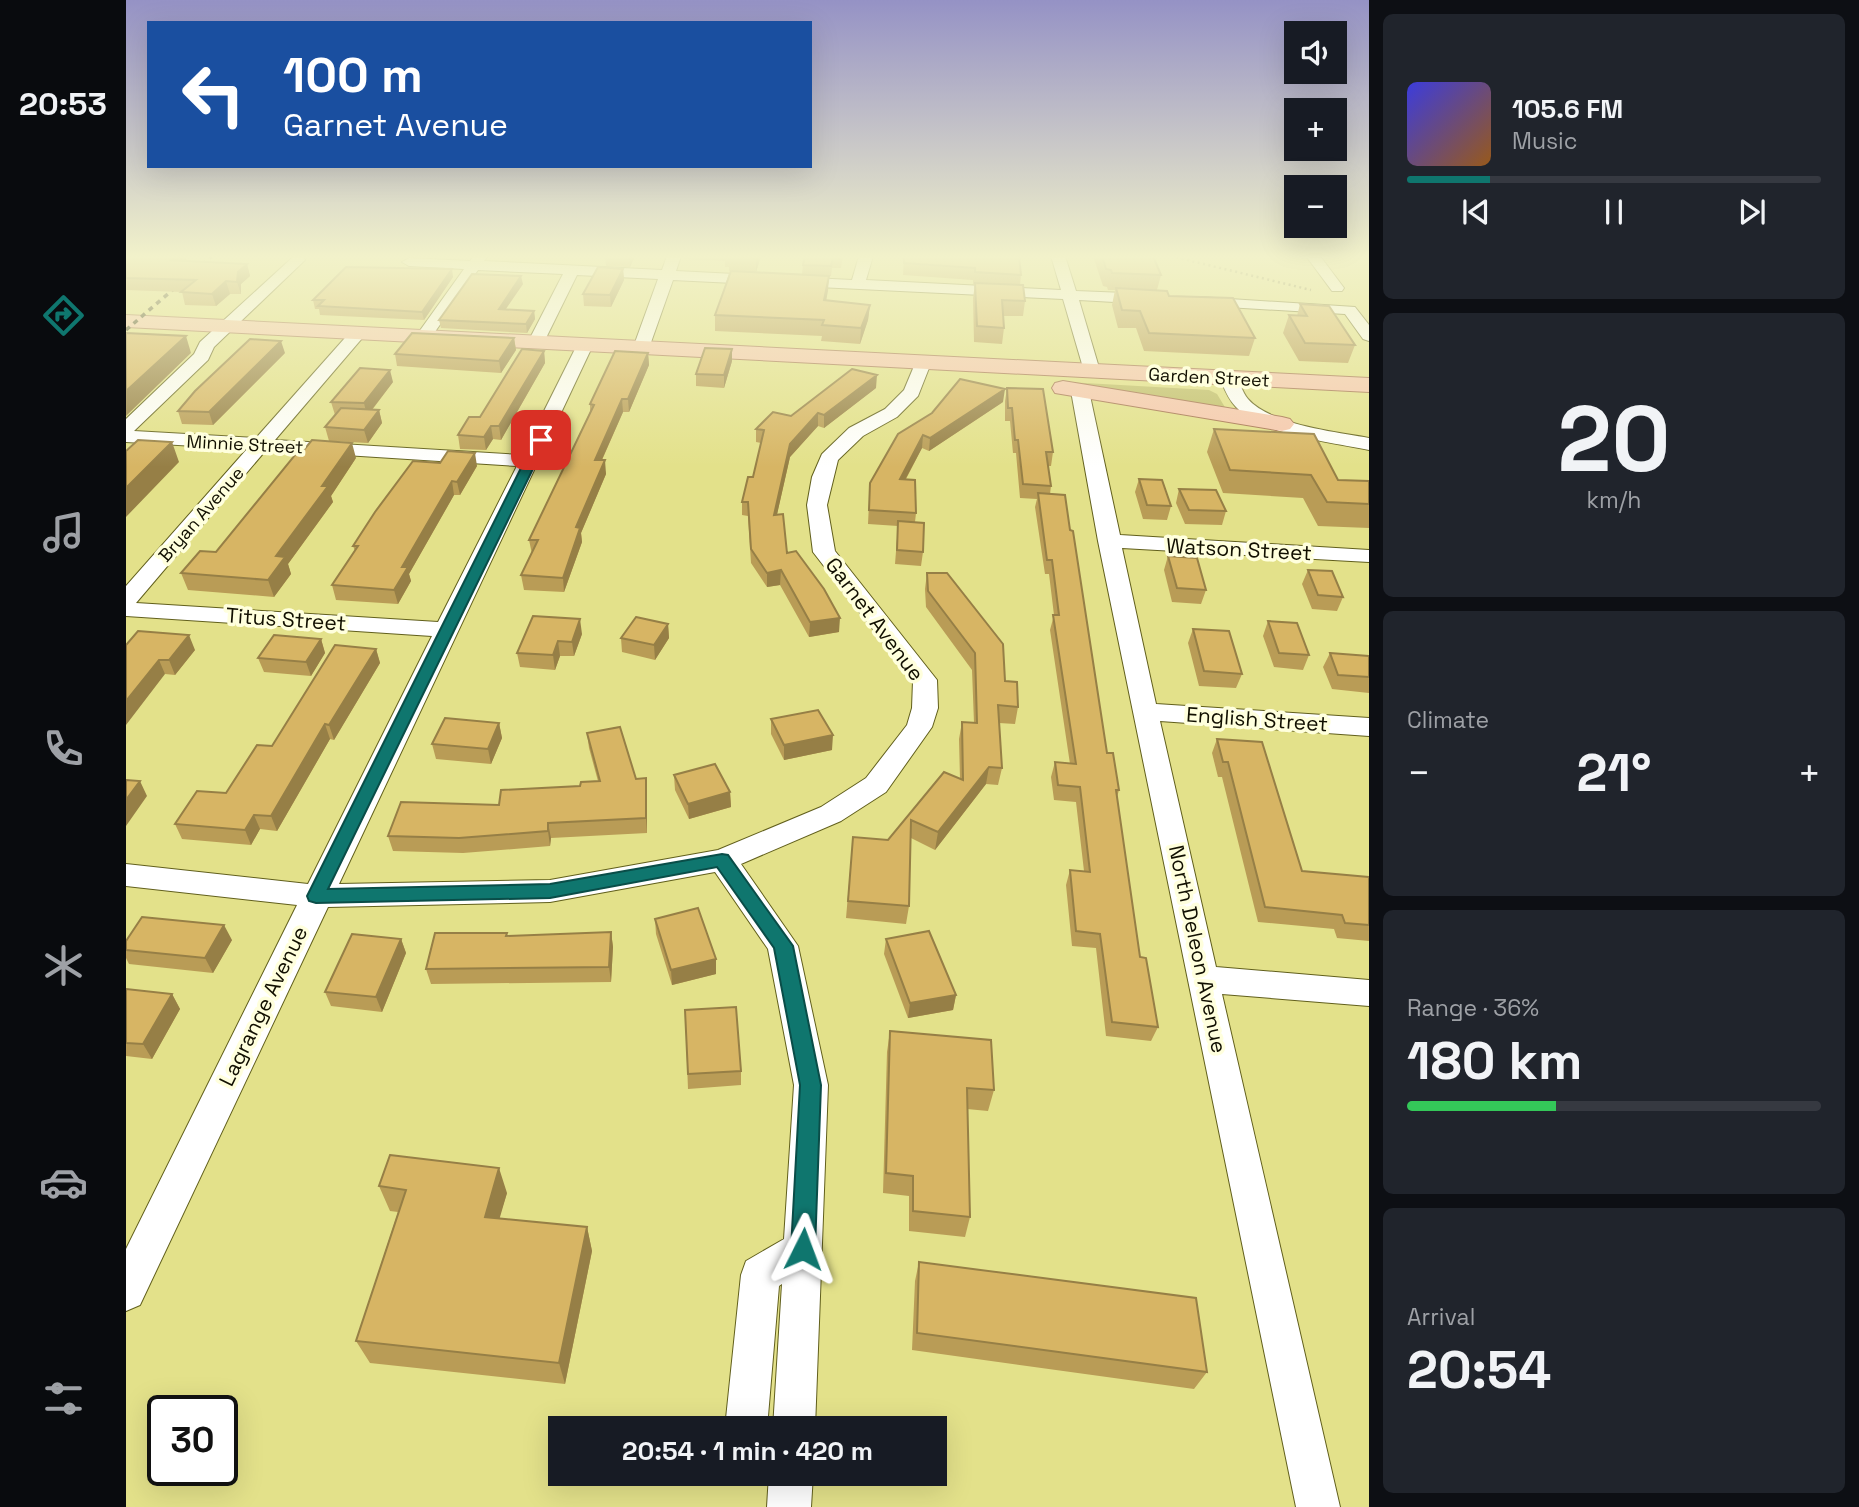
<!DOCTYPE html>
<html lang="en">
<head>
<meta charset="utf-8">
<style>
	body { margin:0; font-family:"Space Grotesk",sans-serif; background:#20242c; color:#f1f3f6; height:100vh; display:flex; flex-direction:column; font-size:26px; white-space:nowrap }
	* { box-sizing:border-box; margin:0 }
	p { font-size:23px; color:#9ea1a6 }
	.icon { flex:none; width:38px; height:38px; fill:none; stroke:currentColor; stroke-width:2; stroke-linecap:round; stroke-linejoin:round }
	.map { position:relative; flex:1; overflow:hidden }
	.drawer { display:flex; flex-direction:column; gap:14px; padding:14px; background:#0d0f14; width:490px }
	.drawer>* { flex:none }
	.guide { position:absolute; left:21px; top:21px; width:665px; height:147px; border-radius:0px; box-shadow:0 7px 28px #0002; background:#1a4fa0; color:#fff; overflow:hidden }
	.fabs { position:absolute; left:1158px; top:21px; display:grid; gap:14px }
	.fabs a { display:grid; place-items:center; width:63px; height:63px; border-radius:0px; background:#171b24; box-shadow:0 7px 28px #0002; font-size:35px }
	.speed { position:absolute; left:21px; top:1395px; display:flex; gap:14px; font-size:35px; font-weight:700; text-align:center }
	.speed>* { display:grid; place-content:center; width:91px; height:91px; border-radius:50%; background:#171b24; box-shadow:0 7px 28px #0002; line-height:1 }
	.speed .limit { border:4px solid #111; border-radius:10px; background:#fff; color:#111 }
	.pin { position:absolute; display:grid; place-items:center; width:60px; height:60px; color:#fff; margin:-30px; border-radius:14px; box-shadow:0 4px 10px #0006 }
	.me { position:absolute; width:77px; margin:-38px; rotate:3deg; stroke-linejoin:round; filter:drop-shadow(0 0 5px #0008) }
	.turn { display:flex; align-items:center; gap:24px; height:147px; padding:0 21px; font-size:32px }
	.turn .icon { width:91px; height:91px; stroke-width:2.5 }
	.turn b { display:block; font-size:49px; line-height:60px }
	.big { font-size:52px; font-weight:800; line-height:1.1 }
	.drawer .widget { flex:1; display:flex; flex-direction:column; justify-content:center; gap:10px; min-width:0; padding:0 24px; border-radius:10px; background:#20242c }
	.drawer .dial { align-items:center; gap:0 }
	.dial b { font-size:91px; line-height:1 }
	.song { display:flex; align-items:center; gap:21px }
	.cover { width:84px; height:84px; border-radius:10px; background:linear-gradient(135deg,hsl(240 70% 55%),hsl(30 70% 35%)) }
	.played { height:7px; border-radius:4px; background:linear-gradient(90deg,#0f766e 20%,#363941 20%) }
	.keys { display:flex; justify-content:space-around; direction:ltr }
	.heat { display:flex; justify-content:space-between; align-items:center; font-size:38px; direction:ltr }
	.charge { height:10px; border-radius:5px; background:linear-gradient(90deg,#34c759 36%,#363941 0) }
	.trip { position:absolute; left:422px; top:1416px; width:399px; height:70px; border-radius:0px; background:#171b24; box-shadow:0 7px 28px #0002; font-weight:800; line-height:70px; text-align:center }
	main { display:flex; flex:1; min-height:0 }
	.tabs { display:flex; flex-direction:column; width:126px; justify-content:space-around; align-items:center; background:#090b0e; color:#9ea1a6 }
	.tabs .icon { width:49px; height:49px }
	.tabs .on { color:#0f766e }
	.tabs b { font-size:32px; color:#f1f3f6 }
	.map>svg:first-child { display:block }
	.green { fill:#c0bd6a }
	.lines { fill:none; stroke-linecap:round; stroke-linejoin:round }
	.minor-casing { stroke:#615f1c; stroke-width:2 }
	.major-casing { stroke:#a36f4f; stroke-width:2 }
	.path { stroke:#777543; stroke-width:2.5; stroke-dasharray:2 3.5; stroke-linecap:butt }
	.minor { fill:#fff; fill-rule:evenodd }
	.major { fill:#f7c7af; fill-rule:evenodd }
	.rail { stroke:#38361a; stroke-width:3.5; stroke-dasharray:5 5; stroke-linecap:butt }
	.wall { fill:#b99c56 }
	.shaded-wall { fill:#967f46 }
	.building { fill:#d7b564; stroke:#967f46; stroke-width:2 }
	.route { fill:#0f766e; stroke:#0a4d48; stroke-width:2 }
	.labels { text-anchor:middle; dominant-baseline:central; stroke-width:7; stroke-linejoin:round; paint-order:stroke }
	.far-street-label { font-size:18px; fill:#110f00; stroke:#ffd }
	.street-label { font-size:21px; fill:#110f00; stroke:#ffd }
</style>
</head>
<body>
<main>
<nav class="tabs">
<b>20:53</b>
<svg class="icon on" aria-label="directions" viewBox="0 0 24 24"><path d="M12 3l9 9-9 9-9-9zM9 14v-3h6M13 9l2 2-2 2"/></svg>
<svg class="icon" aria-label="music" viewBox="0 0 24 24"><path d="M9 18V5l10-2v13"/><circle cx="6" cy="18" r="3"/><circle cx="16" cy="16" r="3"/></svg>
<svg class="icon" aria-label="phone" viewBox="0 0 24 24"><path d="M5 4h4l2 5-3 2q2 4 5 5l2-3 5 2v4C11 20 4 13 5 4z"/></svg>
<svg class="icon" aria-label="climate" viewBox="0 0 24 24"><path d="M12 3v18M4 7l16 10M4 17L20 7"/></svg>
<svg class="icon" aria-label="car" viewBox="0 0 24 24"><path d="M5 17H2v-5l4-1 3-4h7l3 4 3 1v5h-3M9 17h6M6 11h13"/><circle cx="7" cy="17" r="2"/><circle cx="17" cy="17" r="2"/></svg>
<svg class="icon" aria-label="filters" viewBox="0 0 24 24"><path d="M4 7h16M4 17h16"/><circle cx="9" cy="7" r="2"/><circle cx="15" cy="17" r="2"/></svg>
</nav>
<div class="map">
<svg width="1243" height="1507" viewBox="0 0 1243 1507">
	<rect width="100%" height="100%" fill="#e3e18a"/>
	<path class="green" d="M941,382L1083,390L1091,394L1100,409Z"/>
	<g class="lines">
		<g class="minor-casing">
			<path id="minor" d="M348,256H362L358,261L536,270L541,256H555L550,271L726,280L733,256H747L740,280L935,290L925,256H939L950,291L1024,294L1032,299L1024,304L953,300L974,371L966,376L958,371L937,299L547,280L523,348L515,353L507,348L532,279L451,275L418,342L410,347L402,342L437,274L352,270L304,339H292L290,336L338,269L283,266L276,262L283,258L344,261Z
				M1180,256H1194L1218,288L1216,291H1206Z
				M167,257H177L179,260L88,347L82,360L8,431L130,438L226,330L232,328L240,333L238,336L149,440L396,455L451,345L459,340L467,345L213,884L424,880L592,850L695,807L740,778L781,725L786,708L787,681L687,552L681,505L686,477L696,454L723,428L759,409L778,390L791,359H803L805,363L792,396L771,417L737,436L712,460L701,505L709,551L811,680L812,708L806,727L760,792L715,821L615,864L672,946L702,1085L689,1428H647L656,1284L653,1286L641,1428H599L615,1275L620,1261L658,1239L668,1085L642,949L589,872L424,902L202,907L14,1305L0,1311V1249L171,905L0,886V864L182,884L306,636L0,616V586L121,449L0,442V419L68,354L74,342ZM140,450L391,466L312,622L10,603Z
				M1073,297L1229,307L1243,325V341L1237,339L1219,314L1068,305L1065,302Z
				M1103,373L1109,374C1114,382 1116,392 1122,399C1145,425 1210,432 1243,438V450C1206,442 1136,435 1110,407C1102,399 1098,388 1094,378Z
				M954,386L963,391L994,535L1243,550V562L996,548L1030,704L1243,718V736L1034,721L1090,967L1243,980V1006L1096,994L1214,1507H1170L972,541L945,391Z
				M643,1474H687L685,1507H641Z"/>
		</g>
		<g class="major-casing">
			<path id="major" d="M0,315L1243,378V392L0,327Z
				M937,381L1156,417L1164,419L1168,424L1164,429L1156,431L929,393L926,388L929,383Z"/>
		</g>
		<path class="path" d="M1045,256L1185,290"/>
		<use href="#minor" class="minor"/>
		<use href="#major" class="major"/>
		<path class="rail" d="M0,330L86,256"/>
	</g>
	<path class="wall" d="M0,256H59L61,261L121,264L124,276L115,284V294H104L90,306L59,305L56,292L0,290Z
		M479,256H509L504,267L480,266Z
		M557,256H635L630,272L676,274L677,265L717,256L715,268H706L705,276H703L700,301L744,305L742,320L734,344L695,341L696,336L589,331V315L604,271H603V267H599V261L557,259Z
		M778,256H901V258H893L895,275L894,285L899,301L897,316H877L878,328L876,344L848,342L847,298L849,284H847V280L777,275Z
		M967,256H1027L1035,275L1031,290L1129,338L1123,356L1018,351L1010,328H992L986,305L989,290H982L981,287L977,286Z
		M497,269L498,280L485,307L458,306L457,294Z
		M327,277L298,320L194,315L193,309H189L187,300Z
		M397,284L380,309L408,311L409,319L401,333L315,328L313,320Z
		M1174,304L1229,345L1222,363L1173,361L1157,333L1163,315L1171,316Z
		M388,338L390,350L375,373L271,366L269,354Z
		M418,351L419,363L375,440L367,439L360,450L334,449L332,435L354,417Z
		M159,353L87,425L56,424L52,411Z
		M522,353L523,365L503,412H497L476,460L480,474L455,533L456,542L438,592L398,590L395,575L406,554L403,540L464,412V404Z
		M606,361L598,388L570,386V374Z
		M267,382L246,410H253L256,423L242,443L203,441L199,427L210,415H209L205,402Z
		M750,388L698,428L692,426L664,457L651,514L661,553L713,632L683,637L654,585L641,587L625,563L622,516L616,515V502L627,477L635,443L630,442V429L665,416Z
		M881,388L927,452L925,466H922L925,486L924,494L981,753L993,790L991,797L1014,957L1032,1027L1025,1041L980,1036L970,948L946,946L940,885L944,870L958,871L950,802L928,800L925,777L929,762L944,764L924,630L928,615L923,574H919L909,507L911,499L894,498L890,453H887L884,421H879V401Z
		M877,402L803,451L796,448L780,479L790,513L789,522L797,552L795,566L769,564L772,526L742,524L744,483L772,434Z
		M1088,429L1212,480L1243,481V528L1192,526L1177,498L1097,493L1081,452Z
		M230,458L205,496L207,502L162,564L165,574L148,597L62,590L55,573L90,552Z
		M287,461L351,466L334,495H328L283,574L285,581L272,604L210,600L206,585L229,551L227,546Z
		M1013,479L1045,506L1041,520L1017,519L1009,492Z
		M1053,489L1100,511L1096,525L1059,524L1050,503Z
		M1042,556L1080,590L1075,604L1046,602L1038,570Z
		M1182,570L1217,597L1211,611L1186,609L1176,584Z
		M801,573L879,681L892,707L889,724L873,723L876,768L872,785L860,784L809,850L785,838L783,906L780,924L720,918L727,837L762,840L834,779L833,739L836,722L848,723L846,670L800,607L799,589Z
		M1142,621L1183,655L1177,670L1148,667L1137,636Z
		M542,624L543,638L529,660L496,652L495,638Z
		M1067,629L1116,674L1110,688L1073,686L1062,643Z
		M456,634L448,656H434L429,670L394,667L391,653Z
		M195,639L199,653L185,676L138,672L132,658Z
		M0,645L69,650L49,675L39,674Z
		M250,649L254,663L208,740L204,739L151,831L134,829L125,845L56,839L49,824L100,793L146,746Z
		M1204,653L1243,656V693L1206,689L1197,667Z
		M645,719L706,750L658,760L645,734Z
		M373,723L376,738L365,764L310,759L306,744Z
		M461,733L510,779L521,793V833L425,838L424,846L337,853L267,851L262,836L373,805L454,786L472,781L463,748Z
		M1091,739L1176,871L1243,877V941L1211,938L1208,929L1132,922L1096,777H1092L1086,753Z
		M548,775L604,792L605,807L563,819L549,790Z
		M529,919L590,959V974L546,985L530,934Z
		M485,932L487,947L485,982L305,984L300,969L381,936Z
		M275,939L280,953L256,1012L205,1006L199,992Z
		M760,939L830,995L827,1010L782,1018L758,954Z
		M106,940L87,973L3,964L0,958V941Z
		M0,989L46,994L54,1009L26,1059L0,1056Z
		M559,1010L615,1071V1085L562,1089Z
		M764,1031L868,1090L862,1111L841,1109L844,1217L839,1237L783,1231V1196L757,1193L761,1052Z
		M253,1186L381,1193L373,1218L461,1227L466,1251L439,1384L244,1363L230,1341L272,1212L264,1211Z
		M793,1262L1081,1372L1068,1389L786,1350L789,1281Z"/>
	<path class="shaded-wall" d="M49,256H59L61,262L45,260Z
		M503,256H509L504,267Z
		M630,256H635L630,272Z
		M121,264L124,276L115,284V294L111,282L112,272Z
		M326,269L327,277L298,320L296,312Z
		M497,269L498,280L485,307L484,295Z
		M395,276L397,284L374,317L373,309Z
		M703,276L702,291L697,316L698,300Z
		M100,281L104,294L90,306L86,294Z
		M744,305L742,320L734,344L735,328Z
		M408,311L409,319L401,333L400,324Z
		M60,336L65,353L0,416V391Z
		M388,338L390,350L375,373L373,361Z
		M155,341L159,353L87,425L83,412Z
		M606,349V361L598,388V375Z
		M418,351L419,363L375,440L373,426Z
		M522,353L523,365L503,412L502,399Z
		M264,370L267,382L241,416L238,403Z
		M751,375L750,388L698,428V415Z
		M879,389L877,402L803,451L804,438Z
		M496,399L497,412L470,473L469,460Z
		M253,410L256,423L242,443L238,430Z
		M692,413V426L664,457L648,528V515L664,444Z
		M365,426L367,439L360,450L358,437Z
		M797,435L796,448L772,493L774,479Z
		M46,442L53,462L0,517V488Z
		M226,443L230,458L205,496L207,502L162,564L165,574L148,597L142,580L150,556L196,486Z
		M349,453L351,466L334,495L331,482Z
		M479,460L480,474L455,533L456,542L438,592L437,578L450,527Z
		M326,481L328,495L283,574L285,581L272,604L268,590L276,567Z
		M655,570L654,585L641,587V573Z
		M714,618L713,632L683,637L684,622Z
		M454,619L456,634L448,656L446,642Z
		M542,624L543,638L529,660L528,645Z
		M63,635L69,650L49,675L43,660Z
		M195,639L199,653L185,676L180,662Z
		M432,641L434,656L429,670L427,655Z
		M250,649L254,663L208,740L203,725Z
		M33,660L39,674L0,725V701Z
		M373,723L376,738L365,764L362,749Z
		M199,724L204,739L151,831L145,816Z
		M707,735L706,750L658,760V745Z
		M863,767L860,784L809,850L812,832Z
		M520,778L521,793V833L520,818Z
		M14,781L21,796L0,826V800Z
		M604,792L605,807L563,819L562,804Z
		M128,815L134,829L125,845L119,830Z
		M422,823L425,838L424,846L422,831Z
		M98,925L106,940L87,973L79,958Z
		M485,932L487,947L485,982L483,967Z
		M275,939L280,953L256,1012L250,997Z
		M590,959V974L546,985L545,970Z
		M46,994L54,1009L26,1059L17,1044Z
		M830,995L827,1010L782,1018L784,1003Z
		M373,1168L381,1193L367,1241L359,1217Z
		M461,1227L466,1251L439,1384L433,1363Z"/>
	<path class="building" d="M0,256H49L45,260L121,264L112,272L111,282L100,281L86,294L55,292L70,280L0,278Z
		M603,256H630V258Z
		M679,256H716L715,259L707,258L705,266L677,265Z
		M778,256H893L895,275L849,272V268L778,263Z
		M976,256H1027L1035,275L986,273L985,270L980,269Z
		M220,267L326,269L296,312L192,306L198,300H187Z
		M472,267L497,269L484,295L457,294Z
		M605,271L703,276L698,300L744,305L735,328L696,325L698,320L589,315Z
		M346,274L395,276L373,309L408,311L400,324L313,320Z
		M849,283L897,285L899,301L876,300L878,328L851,326Z
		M990,288L1041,291L1043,296L1107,298L1129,338L1023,333L1014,311L996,310Z
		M1174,304L1203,306L1229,345L1179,343L1163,315L1181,316Z
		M0,333L60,336L0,391Z
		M286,333L388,338L373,361L269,354Z
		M124,339L155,341L83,412L52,411L69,391Z
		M579,348L606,349L598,375L570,374Z
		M396,349L418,351L373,426H365L358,437L332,435L343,417H354Z
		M489,351L522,353L502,399H496L469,460H479L450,527L454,528L437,578L395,575L412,540H403L468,405L464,404Z
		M234,368L264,370L238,403L205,402Z
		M726,369L751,375L698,415L692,413L664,444L648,515L657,514L661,553L670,551L698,589L714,618L684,622L655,570L641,573L625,549L622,502H616L622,477H627L638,430L630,429L647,412L665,416Z
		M834,379L879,389L804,438L797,435L774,479L789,480L790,513L743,510L744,483L772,434L806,413Z
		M881,388L917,389L927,452H920L925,486L897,484L892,440H889L886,408H882Z
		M215,408L253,410L238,430L199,427Z
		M1088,429L1188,434L1212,480L1243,481V504L1201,502L1185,475L1104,470Z
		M12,440L46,442L0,488V451Z
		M186,440L226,443L196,486H202L150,556L159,557L142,580L55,573L74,551L90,552L173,450L177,451Z
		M322,451L349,453L331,482L326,481L276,567H282L268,590L206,585L232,546H227L249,512L287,461L314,463Z
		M1013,479L1036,480L1045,506L1021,505Z
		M1053,489L1090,490L1100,511L1063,510Z
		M912,493L939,495L944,530L947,531L981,753H987L993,790H990L1014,957L1020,958L1032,1027L986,1022L974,934L950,931L944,870L964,872L954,787L932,785L929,762L950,764L927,615H933L926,560H921Z
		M772,521L798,523L797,552L771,550Z
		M1042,556L1071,558L1080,590L1051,588Z
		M1182,570L1206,571L1217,597L1192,595Z
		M801,573H821L877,644L879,681L891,682L892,707L872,705L876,768L863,767L812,832L785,820L783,906L722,901L727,837L762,840L818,772L837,780L836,722L851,723L849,653L802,591Z
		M407,616L454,619L446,642L432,641L427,655L391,653Z
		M510,617L542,624L528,645L495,638Z
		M1142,621L1171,623L1183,655L1153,653Z
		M1067,629L1103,631L1116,674L1078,671Z
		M12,631L63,635L43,660H33L0,701V645Z
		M148,635L195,639L180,662L132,658Z
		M209,645L250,649L203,725L199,724L145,816L128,815L119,830L49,824L71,791L100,793L131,745L146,746Z
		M1204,653L1243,656V677L1212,675Z
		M692,710L707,735L658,745L645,719Z
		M319,718L373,723L362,749L306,744Z
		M494,727L510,779L520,778V818L422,823V831L333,838L262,836L275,802L373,805L375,790L454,786L455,782L474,781L461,733Z
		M1091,739L1136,742L1176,871L1243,877V925L1219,923L1216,915L1139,907L1102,762H1097Z
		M589,764L604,792L562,804L548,775Z
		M0,780L14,781L0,800Z
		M572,908L590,959L545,970L529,919Z
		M16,917L98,925L79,958L0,950V941Z
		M803,931L830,995L784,1003L760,939Z
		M485,932L483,967L300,969L309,933H381L380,936Z
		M226,934L275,939L250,997L199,992Z
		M0,989L46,994L17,1044L0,1043Z
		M610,1007L615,1071L562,1074L559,1010Z
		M764,1031L865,1040L868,1090L841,1088L844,1217L787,1211V1176L760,1173Z
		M264,1155L373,1168L359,1217L461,1227L433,1363L230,1341L280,1190L253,1186Z
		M793,1262L1070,1298L1081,1372L791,1333Z"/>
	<linearGradient id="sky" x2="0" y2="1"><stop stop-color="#9592c5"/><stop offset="0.55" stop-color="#f2f2ca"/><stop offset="1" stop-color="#f2f2ca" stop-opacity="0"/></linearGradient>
	<rect width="1243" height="467" fill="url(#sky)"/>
	<path class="route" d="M415,436L421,440L202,889L424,884L596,854L602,855L667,946L695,1085L689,1249L685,1257L677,1260L669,1257L665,1249L674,1085L648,948L591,867L424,898L190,903L183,901L181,896L409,440Z"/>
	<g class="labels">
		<g class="far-street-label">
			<text transform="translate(1083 377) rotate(3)">Garden Street</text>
			<text transform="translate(119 444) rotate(3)">Minnie Street</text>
			<text transform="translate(75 514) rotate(-49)">Bryan Avenue</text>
		</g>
		<g class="street-label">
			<text transform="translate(1113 549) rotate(3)">Watson Street</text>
			<text transform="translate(160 619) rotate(4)">Titus Street</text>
			<text transform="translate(749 619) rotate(53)">Garnet Avenue</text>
			<text transform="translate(1131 719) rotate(4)">English Street</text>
			<text transform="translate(1072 949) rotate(78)">North Deleon Avenue</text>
			<text transform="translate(137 1006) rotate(-64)">Lagrange Avenue</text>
		</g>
	</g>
</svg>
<div class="fabs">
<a><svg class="icon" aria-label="sound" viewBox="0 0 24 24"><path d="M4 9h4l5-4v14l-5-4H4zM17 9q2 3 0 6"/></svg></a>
<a>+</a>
<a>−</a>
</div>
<div class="speed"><div class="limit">30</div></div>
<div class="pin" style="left:415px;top:440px;background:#d93025"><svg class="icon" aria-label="arrive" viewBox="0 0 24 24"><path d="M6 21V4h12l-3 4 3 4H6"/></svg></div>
<svg class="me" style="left:677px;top:1249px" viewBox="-20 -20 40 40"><path d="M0-17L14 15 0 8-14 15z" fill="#0f766e" stroke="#fff" stroke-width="4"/></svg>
<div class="trip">20:54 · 1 min · 420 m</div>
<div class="guide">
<div class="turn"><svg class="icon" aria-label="left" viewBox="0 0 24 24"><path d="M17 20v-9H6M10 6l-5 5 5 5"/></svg><div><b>100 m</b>Garnet Avenue</div></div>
</div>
</div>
<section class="drawer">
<div class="widget">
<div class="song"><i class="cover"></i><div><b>105.6 FM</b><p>Music</p></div></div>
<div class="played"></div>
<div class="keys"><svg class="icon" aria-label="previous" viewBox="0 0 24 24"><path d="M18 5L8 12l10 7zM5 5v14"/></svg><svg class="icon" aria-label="pause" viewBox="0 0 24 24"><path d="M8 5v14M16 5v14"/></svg><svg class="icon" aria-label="next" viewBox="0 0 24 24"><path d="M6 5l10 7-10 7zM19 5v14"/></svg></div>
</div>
<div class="widget dial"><b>20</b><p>km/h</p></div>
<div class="widget"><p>Climate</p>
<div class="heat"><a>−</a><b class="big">21°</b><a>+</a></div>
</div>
<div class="widget"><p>Range · 36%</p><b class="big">180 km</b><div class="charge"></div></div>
<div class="widget"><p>Arrival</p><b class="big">20:54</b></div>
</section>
</main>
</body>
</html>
